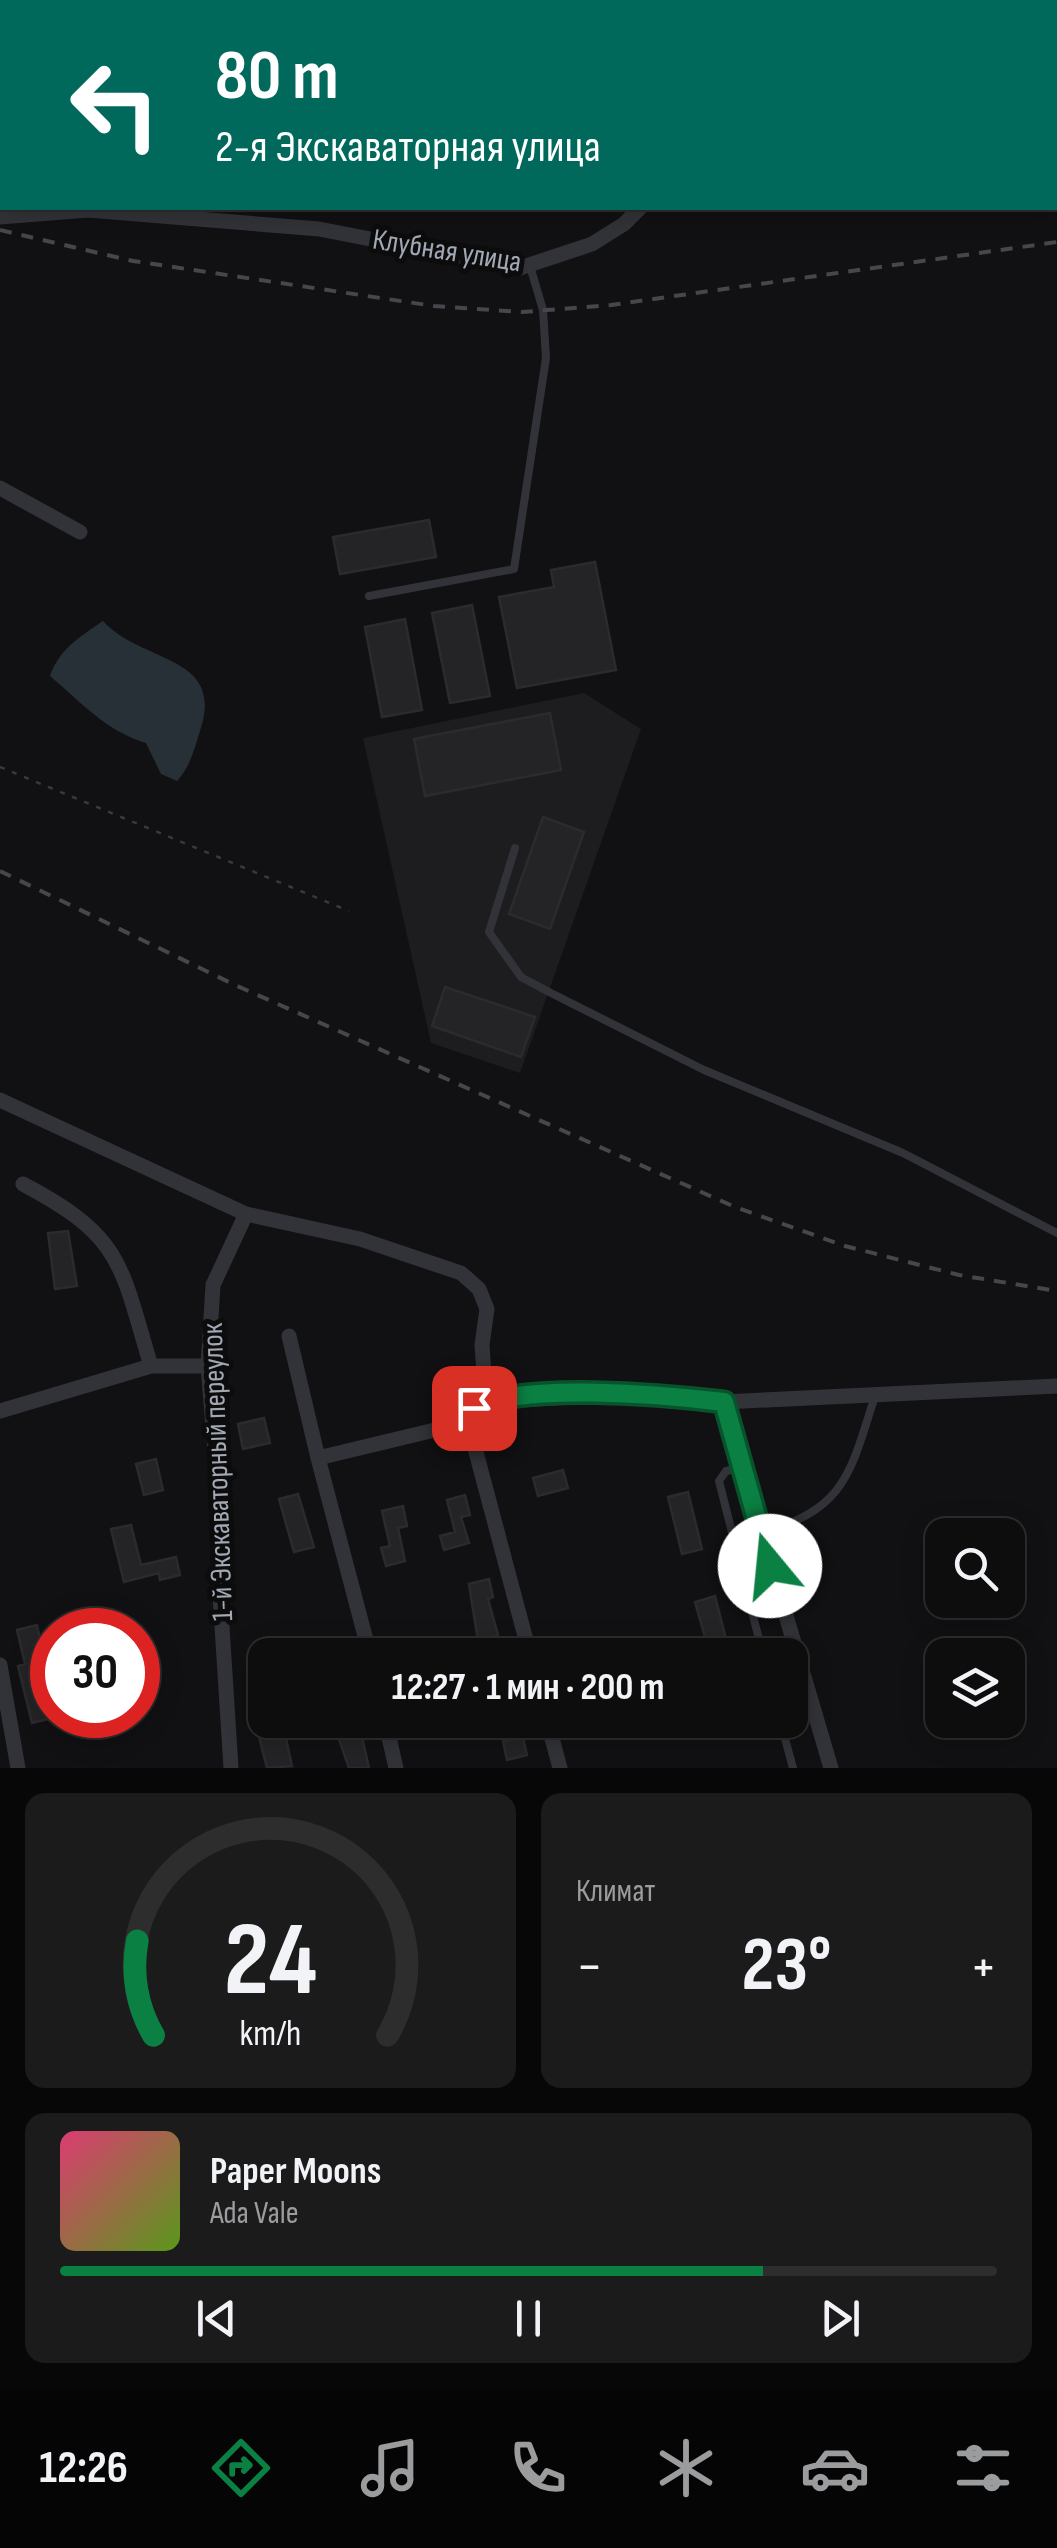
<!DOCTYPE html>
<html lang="ru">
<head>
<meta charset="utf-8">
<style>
	body { margin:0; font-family:"Sofia Sans Condensed",sans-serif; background:#1b1b1c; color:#f1f3f6; height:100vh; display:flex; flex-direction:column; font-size:38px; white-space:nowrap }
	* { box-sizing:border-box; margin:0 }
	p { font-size:32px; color:#9a9c9e }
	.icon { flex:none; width:55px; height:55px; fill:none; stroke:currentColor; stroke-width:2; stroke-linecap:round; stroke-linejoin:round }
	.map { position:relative; height:1768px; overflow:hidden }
	.drawer { display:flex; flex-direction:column; gap:25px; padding:25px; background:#070708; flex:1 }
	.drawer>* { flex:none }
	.guide { position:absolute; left:0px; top:0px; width:1058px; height:210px; box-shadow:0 5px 25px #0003,0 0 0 2px #2d2d2e; background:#00695c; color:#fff; overflow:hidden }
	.tools { position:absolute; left:925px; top:1518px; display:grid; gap:20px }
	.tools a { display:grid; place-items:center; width:100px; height:100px; border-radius:20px; background:#0d0d0e; box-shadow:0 5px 25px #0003,0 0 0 2px #2d2d2e; font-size:50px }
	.speed { position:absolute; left:30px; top:1608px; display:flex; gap:20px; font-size:50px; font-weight:700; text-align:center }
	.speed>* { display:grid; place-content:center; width:130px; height:130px; border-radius:50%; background:#0d0d0e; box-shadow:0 5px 25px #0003,0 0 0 2px #2d2d2e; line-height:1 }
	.speed .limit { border:15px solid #d22; background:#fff; color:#111 }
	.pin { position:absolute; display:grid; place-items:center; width:85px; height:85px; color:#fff; margin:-42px; border-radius:20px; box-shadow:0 5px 15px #0006 }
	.me { position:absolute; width:110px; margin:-55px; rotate:343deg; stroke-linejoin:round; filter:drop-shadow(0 0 8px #0008) }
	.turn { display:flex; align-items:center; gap:35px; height:210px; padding:0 50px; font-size:45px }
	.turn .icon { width:130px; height:130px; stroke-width:2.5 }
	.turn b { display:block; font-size:70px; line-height:85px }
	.big { font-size:75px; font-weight:700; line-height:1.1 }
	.drawer .tile { flex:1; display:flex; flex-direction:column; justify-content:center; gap:15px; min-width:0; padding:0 35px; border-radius:20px; background:#1b1b1c }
	.drawer .dial { align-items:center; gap:0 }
	.dial svg { height:260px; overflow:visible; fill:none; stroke:#2d2d2e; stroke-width:7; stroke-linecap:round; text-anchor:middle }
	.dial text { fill:#f1f3f6; stroke:none }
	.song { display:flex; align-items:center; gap:30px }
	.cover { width:120px; height:120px; border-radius:15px; background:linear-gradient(135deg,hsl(340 70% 55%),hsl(90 70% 35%)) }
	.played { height:10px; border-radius:5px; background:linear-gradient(90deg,#0b8043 75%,#2d2d2e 75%) }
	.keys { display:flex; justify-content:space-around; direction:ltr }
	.heat { display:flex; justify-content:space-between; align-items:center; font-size:55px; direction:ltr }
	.drawer .tiles { flex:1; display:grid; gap:25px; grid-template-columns:1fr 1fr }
	.tile:last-child { grid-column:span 2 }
	.trip { position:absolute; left:248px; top:1638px; width:560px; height:100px; border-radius:20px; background:#0d0d0e; box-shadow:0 5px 25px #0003,0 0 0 2px #2d2d2e; font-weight:700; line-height:100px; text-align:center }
	.tabs { display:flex; height:160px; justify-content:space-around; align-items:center; background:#050506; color:#9a9c9e }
	.tabs .icon { width:70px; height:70px }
	.tabs .selected { color:#0b8043 }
	.tabs b { font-size:45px; color:#f1f3f6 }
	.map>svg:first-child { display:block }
	.built { fill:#1d1d20 }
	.water { fill:#273036 }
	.building { fill:#242427; stroke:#2b2b2f; stroke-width:2.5 }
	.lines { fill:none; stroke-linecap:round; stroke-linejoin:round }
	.path { stroke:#383a3f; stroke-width:2.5; stroke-dasharray:5 8; stroke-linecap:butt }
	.lane { stroke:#323338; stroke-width:8 }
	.street { stroke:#323338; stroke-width:15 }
	.rail { stroke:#45474d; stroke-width:4; stroke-dasharray:12 10; stroke-linecap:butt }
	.route-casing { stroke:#07532c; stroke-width:25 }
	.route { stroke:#0b8043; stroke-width:18 }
	.labels { text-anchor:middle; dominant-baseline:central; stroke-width:10; stroke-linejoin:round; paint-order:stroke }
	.street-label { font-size:30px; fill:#a2a8b4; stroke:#0c0c0d }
</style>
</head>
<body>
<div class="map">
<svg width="1057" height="1768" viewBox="0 0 1057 1768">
	<rect width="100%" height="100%" fill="#111113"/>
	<path class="built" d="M584,693L641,729L520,1073L431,1043L363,738Z"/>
	<path class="water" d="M103,621C142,664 226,654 200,731C194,750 190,767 177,781L161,774L146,743C106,731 81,702 50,676C59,649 81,636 103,621Z"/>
	<path class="building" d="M429,520L436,557L340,574L333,537Z
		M595,562L616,670L517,688L499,597L554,587L551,570Z
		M472,605L490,696L450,703L432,613Z
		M405,619L422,710L382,717L365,627Z
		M550,713L561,770L425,796L414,739Z
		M543,817L584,832L550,929L509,914Z
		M445,987L535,1017L521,1057L432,1026Z
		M68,1231L77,1286L55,1289L48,1233Z
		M264,1418L270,1443L243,1449L238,1424Z
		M156,1459L163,1490L144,1495L136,1464Z
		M563,1470L568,1488L538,1496L533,1478Z
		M688,1492L702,1549L682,1554L668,1497Z
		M298,1494L314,1547L294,1552L279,1499Z
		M465,1495L470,1515L461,1517L469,1543L444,1550L440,1536L455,1532L447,1500Z
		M403,1506L407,1526L398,1528L405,1561L386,1566L381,1548L390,1546L382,1511Z
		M131,1525L141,1565L176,1557L180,1575L160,1580L159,1573L124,1582L111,1529Z
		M489,1579L493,1597L488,1599L498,1635L478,1641L469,1584Z
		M715,1596L726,1639L707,1644L695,1602Z
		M37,1625L41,1643L34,1645L47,1697L52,1696V1718L32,1723L18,1666L25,1664L17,1630Z
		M265,1706V1720H282L292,1766L267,1768L252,1710Z
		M505,1720H519L527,1755L507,1760L503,1741L511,1740Z
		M359,1723L369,1768H349L335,1728Z"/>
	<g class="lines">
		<path class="path" d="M0,767L349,911"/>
		<path class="lane" d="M369,596L514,569L546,358L543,310L530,266
			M515,848L489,932L521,977L549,992L704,1070L903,1153L1057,1233
			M739,1468L726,1471L719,1481L763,1655
			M760,1533C848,1509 850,1472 876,1393
			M780,1720L793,1768"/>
		<path class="street" d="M211,2L214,0
			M0,130L2,128
			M1055,144H1057
			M0,217L88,210L319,229L520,268L592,244L624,224L640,208
			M0,488L80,532
			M0,1100L246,1214L213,1285L208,1366L220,1512V1595L231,1768
			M23,1184C123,1237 120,1263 151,1366
			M246,1214L360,1239L461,1273L479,1289L487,1309L482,1345L486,1402
			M289,1336L318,1458L468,1422
			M723,1402L831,1768
			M0,1411L151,1366H208
			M318,1458L370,1655
			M530,1655L468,1422L474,1408L486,1402L649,1393L723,1402L1057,1386
			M0,1665L18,1768
			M385,1720L396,1768
			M547,1720L560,1768"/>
		<path class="rail" d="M386,2L390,0
			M0,173H2
			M0,230L133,261L434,306L522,312L611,305L1057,242
			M0,871L235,985L735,1207L845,1246L959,1275L1057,1291"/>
	</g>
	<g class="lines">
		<g class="route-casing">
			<path id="route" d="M474,1408C523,1382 666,1395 724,1402L770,1566"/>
		</g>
		<use href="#route" class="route"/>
	</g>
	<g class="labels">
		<g class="street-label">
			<text transform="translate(447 251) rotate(9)">Клубная улица</text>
			<text transform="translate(218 1472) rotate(-92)">1-й Экскаваторный переулок</text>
		</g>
	</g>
</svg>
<div class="tools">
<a><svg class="icon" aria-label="search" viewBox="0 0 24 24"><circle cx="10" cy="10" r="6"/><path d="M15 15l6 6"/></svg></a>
<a><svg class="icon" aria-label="layers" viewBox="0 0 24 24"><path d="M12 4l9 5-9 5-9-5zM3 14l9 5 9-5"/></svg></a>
</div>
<div class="speed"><div class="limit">30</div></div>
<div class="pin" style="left:474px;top:1408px;background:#d93025"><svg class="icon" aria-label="arrive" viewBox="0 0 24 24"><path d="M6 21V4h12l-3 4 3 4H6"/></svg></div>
<svg class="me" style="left:770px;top:1566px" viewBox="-20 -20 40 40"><circle r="19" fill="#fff"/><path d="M0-13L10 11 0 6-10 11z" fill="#0b8043"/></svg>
<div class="trip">12:27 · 1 мин · 200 m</div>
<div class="guide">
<div class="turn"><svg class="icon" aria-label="left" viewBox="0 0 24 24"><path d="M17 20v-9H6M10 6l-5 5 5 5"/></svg><div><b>80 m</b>2-я Экскаваторная улица</div></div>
</div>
</div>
<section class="drawer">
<div class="tiles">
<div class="tile dial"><svg viewBox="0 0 100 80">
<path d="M14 69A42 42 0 1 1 86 69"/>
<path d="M14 69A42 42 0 0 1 9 40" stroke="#0b8043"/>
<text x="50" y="56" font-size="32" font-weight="700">24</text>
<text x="50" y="72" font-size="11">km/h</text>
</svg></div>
<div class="tile"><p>Климат</p>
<div class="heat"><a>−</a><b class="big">23°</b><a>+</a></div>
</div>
<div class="tile">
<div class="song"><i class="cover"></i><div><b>Paper Moons</b><p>Ada Vale</p></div></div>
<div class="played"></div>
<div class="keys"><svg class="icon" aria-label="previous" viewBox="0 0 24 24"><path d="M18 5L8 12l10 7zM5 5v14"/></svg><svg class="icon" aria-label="pause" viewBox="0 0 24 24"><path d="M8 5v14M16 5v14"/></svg><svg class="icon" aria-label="next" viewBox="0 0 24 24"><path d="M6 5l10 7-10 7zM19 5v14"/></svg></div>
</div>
</div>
</section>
<nav class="tabs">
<b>12:26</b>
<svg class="icon selected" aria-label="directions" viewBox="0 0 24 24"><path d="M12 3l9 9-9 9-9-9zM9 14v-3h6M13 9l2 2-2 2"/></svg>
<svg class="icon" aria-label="music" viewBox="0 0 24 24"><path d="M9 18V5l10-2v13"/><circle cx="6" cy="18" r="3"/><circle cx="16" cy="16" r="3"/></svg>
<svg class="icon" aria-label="phone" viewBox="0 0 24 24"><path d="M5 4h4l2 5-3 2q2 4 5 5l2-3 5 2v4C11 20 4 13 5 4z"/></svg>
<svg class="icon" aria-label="climate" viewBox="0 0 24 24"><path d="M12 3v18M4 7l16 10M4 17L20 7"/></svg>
<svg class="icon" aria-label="car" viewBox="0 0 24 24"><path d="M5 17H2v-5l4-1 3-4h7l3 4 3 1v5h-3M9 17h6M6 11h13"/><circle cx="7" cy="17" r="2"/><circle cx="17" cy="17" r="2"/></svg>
<svg class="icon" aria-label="filters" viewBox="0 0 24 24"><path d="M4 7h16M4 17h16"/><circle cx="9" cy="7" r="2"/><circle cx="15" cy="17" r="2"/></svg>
</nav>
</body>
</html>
